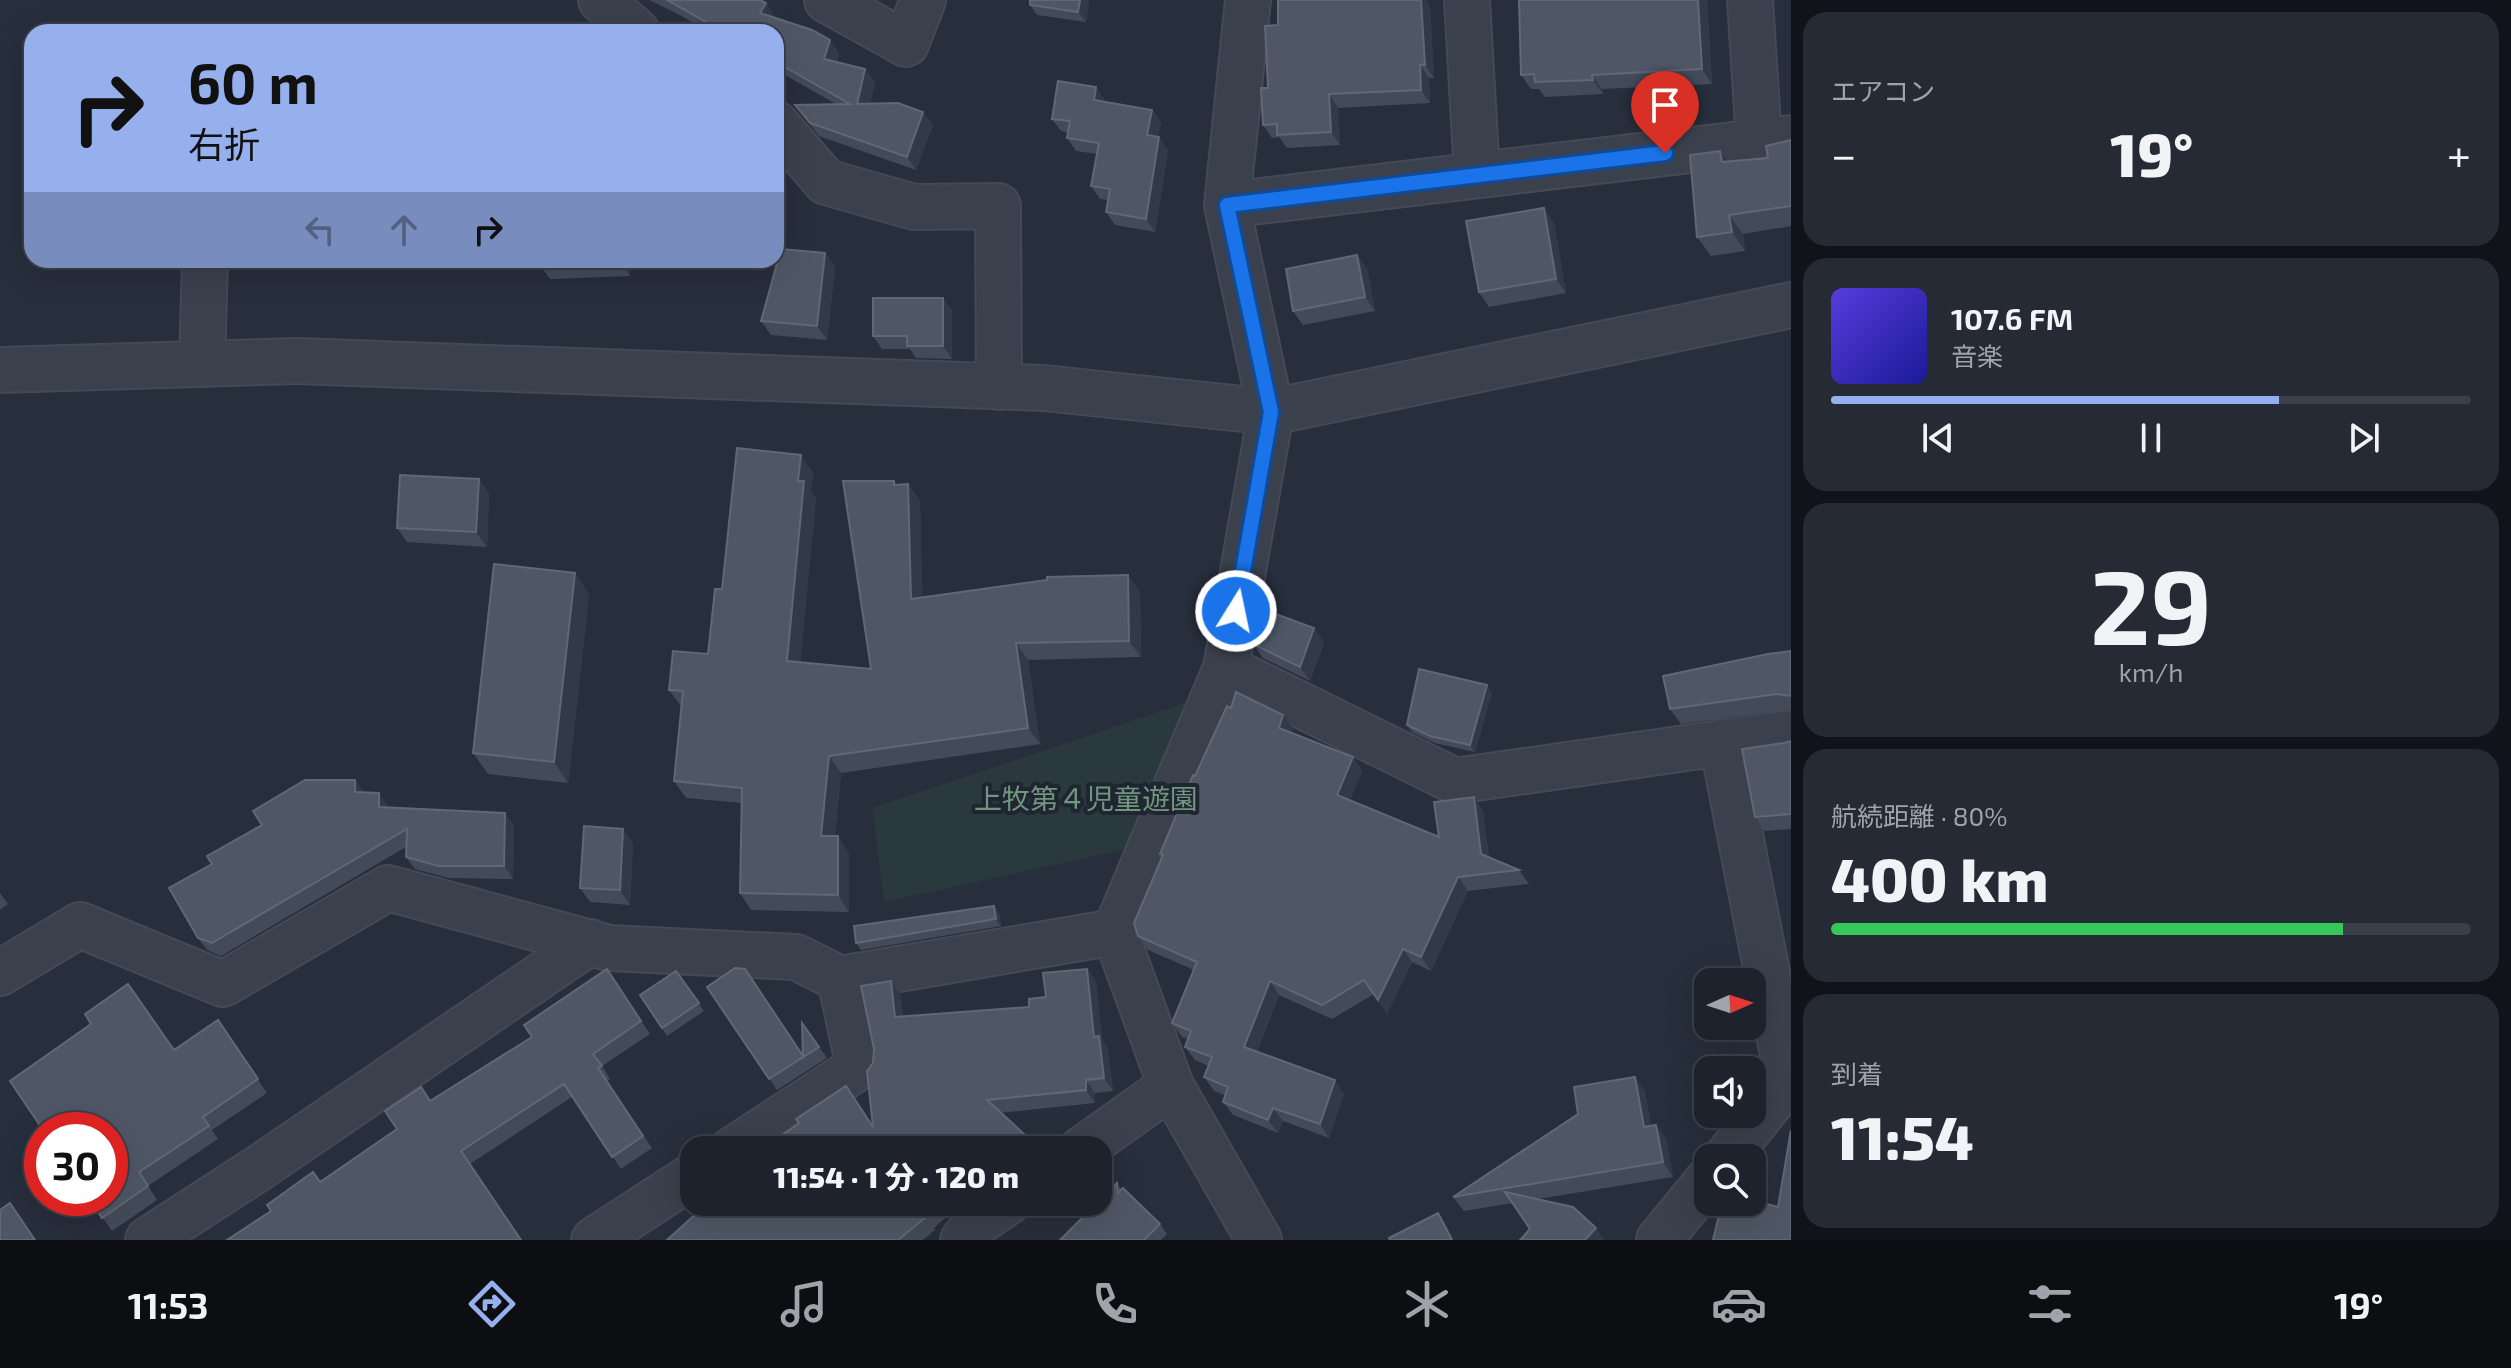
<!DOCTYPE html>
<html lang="ja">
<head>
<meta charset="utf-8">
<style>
	body { margin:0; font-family:"Exo 2","Noto Sans JP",sans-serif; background:#252a35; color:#f1f3f6; height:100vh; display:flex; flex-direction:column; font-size:30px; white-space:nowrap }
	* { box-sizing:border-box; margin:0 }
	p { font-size:26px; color:#a0a4aa }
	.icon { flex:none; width:44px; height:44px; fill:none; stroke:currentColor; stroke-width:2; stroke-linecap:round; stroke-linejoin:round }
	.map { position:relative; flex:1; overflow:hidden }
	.details { display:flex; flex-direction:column; gap:12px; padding:12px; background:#101319; width:720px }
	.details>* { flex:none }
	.hud { position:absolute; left:24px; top:24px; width:760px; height:244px; border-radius:24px; box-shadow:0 8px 32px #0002,0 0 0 2px #3b3f49; background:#96afed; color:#111; overflow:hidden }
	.needle { width:52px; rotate:87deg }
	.buttons { position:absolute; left:1694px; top:968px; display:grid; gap:16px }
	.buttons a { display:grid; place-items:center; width:72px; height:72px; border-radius:16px; background:#1d222d; box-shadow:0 8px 32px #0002,0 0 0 2px #3b3f49; font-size:40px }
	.speed { position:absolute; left:24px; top:1112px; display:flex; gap:16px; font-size:40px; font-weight:700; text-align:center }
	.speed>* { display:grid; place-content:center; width:104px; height:104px; border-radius:50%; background:#1d222d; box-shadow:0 8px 32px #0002,0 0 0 2px #3b3f49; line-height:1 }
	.speed .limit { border:12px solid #d22; background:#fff; color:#111 }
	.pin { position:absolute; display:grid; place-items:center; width:68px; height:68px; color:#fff; margin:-82px -34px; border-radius:50% 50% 50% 0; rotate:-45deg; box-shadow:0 0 8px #0007 }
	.pin .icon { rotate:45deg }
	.me { position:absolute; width:88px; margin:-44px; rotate:10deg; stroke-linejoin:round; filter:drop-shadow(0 0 6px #0008) }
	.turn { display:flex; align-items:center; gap:28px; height:168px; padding:0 32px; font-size:36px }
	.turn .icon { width:104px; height:104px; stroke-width:2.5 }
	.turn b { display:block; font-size:56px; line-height:68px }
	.lanes { display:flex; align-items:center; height:76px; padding:0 32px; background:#0003; justify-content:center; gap:40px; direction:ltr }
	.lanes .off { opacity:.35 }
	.big { font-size:60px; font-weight:800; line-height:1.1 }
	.details .card { flex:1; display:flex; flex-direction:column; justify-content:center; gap:12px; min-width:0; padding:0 28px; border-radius:24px; background:#252a35 }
	.details .dial { align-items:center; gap:0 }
	.dial b { font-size:104px; line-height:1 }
	.song { display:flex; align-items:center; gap:24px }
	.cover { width:96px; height:96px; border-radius:12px; background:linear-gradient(135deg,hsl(250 70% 55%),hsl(240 70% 35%)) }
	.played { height:8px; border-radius:4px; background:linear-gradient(90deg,#96afed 70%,#3b3f49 70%) }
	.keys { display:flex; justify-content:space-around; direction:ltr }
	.heat { display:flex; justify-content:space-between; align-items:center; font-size:44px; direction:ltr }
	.charge { height:12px; border-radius:6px; background:linear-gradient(90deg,#34c759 80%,#3b3f49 0) }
	.trip { position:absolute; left:680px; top:1136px; width:432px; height:80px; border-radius:24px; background:#1d222d; box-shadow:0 8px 32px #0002,0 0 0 2px #3b3f49; font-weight:800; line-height:80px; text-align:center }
	.tabs { display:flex; height:128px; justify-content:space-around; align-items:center; background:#0c0e12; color:#a0a4aa }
	.tabs .icon { width:56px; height:56px }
	.tabs .on { color:#96afed }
	.tabs b { font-size:36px; color:#f1f3f6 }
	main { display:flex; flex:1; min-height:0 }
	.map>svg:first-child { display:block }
	.green { fill:#29393d }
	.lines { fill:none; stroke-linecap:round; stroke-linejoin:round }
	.minor-casing { stroke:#444956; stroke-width:48 }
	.tertiary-casing { stroke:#444956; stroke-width:48 }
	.minor { stroke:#3b404d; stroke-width:44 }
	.tertiary { stroke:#3b404d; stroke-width:44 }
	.wall { fill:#434b5a }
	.shaded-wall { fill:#323a49 }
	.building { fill:#4f5766; stroke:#606775; stroke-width:2 }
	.route-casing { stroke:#114b97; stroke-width:20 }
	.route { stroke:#1a73e8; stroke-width:14 }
	.labels { text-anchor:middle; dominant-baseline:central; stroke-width:8; stroke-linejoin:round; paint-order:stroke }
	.park-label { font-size:28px; fill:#71967d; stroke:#202532 }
</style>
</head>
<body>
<main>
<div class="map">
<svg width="1791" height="1240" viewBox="0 0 1791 1240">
	<rect width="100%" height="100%" fill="#272e3c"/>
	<path class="green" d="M1188,702L1132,848L884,902L872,808Z"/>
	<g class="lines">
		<g class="minor-casing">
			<path id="minor" d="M601,0L637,32
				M827,0L906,44L923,0
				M1248,0L1227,205L1271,412L1226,668L1115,932L1171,1086L1259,1240
				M1467,0L1477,175
				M1750,0L1759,142
				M776,124L826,182L914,207L998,206L999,387
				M1227,205L1791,138
				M202,364L205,260
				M1226,668L1455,781L1791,733
				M1722,742L1788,1081L1726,1158
				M0,973L80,925L223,984L388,888L609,948L796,957L840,979L1115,932
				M732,1150L859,1067L840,979
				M1081,1150L1171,1086
				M148,1240L259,1168L590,942
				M594,1240L694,1175
				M963,1240L977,1223L1008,1202
				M1659,1240L1708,1180"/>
		</g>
		<g class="tertiary-casing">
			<path id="tertiary" d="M0,370L297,361L1044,388L1271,412L1791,305"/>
		</g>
		<use href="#minor" class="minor"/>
		<use href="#tertiary" class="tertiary"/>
	</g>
	<path class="wall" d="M649,0H760L766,3L775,17V18L839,53L837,62L865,69L875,82L870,104L933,125L916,170L819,136L795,105L836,104L776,70V32H710L674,12Z
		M1089,0L1086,22L1037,15L1030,5Z
		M1278,0H1426L1430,6L1434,78H1429L1430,103L1338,108L1340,145L1287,148L1279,137L1272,138L1263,125L1278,25Z
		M1707,0L1712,84L1602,89L1603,94L1545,97L1539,89H1531L1521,75Z
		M1105,100L1104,101L1152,110L1161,122L1158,137L1168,150L1155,232L1115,225L1106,212L1108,200L1100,199L1091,186L1097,154L1076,151L1067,138L1068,133L1061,131L1052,119Z
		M1791,140V226L1743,234L1745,251L1711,256L1697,237L1728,162L1768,158Z
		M1554,222L1566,293L1489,307L1479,292Z
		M825,253L835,267L827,340L771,335L761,321Z
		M1357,255L1367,269L1375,311L1303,325L1293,311Z
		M540,260H629L630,276L550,279L540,265Z
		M943,298L952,311V359L916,358L910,349H882L873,336Z
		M813,472L811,491L816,498L800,662L871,669L894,481L897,485L908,484L920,501L922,598L1140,592L1141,657L1028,660L1040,744L841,773L835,836L849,853V912L751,910L740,893L742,803L686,798L674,781L681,706L669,690L708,654L722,589Z
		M479,479L489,494L487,547L407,542L397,528Z
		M589,594L568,783L488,774L473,753Z
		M1314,628L1324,643L1310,681L1263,658L1253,644Z
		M1791,651V709L1681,724L1670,709Z
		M1492,693L1475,752L1435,743L1412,732L1407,725Z
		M1293,729L1291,733L1353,757L1362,771L1350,800L1439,837L1483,810L1489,858L1519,870L1529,884L1468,891L1431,971L1412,962L1387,1014L1374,994L1332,1019L1279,995L1257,1052L1344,1094L1329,1138L1283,1121L1278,1133L1233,1115L1223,1102L1225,1095L1214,1091L1204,1077L1208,1066L1195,1060L1185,1047L1188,1039L1182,1037L1172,1023L1194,970L1148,950L1138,936L1162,857L1160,854L1195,776Z
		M1791,741V829L1765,831L1755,817L1784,743Z
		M355,780L363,792L388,805V807L505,813L514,826L513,879L448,878L415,869L406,857V847L221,956L207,950L198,938Z
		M633,843L630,905L590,902L580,888Z
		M0,893L8,904L0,910Z
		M999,913L1001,926L861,950L856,943Z
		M607,969L650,1034L602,1066L610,1079L607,1081L652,1148L621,1169L572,1097L470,1164L320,1182L397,1129L430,1101L532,1037Z
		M1087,969L1096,982L1102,1040L1108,1049L1113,1091L1095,1093V1103L873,1126V1063L900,994L903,1016L1029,1007Z
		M676,971L704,1011L667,1036L640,995Z
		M707,987L803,1055L802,1023L827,1058L777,1090Z
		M218,1020L267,1093L212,1130L218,1139L148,1186L157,1200L112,1231L89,1198L174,1050Z
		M1645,1091L1651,1126L1656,1125L1666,1139L1673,1177L1538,1199L1596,1228L1604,1240H1520L1530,1229L1513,1203L1464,1211L1453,1197Z
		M1117,1183L1121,1189L1160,1224L1167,1234L1161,1240H1060Z
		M709,1202H963L934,1228L935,1230L923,1240H667Z"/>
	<path class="shaded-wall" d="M1080,0H1089L1086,22L1078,12Z
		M1421,0H1426L1430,6L1434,78L1425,65Z
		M1698,0H1707L1712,84L1702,69Z
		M766,3L775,17L770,27L760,13Z
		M830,40L839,53L834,72L824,59Z
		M1420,65L1429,78L1430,103L1421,90Z
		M865,69L875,82L867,117L857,104Z
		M1592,75L1602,89L1603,94L1593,80Z
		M1096,87L1105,100L1103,112L1094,100Z
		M1329,94L1338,108L1340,145L1331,132Z
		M1152,110L1161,122L1156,148L1147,135Z
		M923,112L933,125L916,170L907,157Z
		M1159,137L1168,150L1155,232L1146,219Z
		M1720,151L1734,170L1722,162Z
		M1544,208L1554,222L1566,293L1556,279Z
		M1729,215L1743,234L1745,251L1732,232Z
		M825,253L835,267L827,340L817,326Z
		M1357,255L1367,269L1375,311L1365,297Z
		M620,260H629L630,276L620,262Z
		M943,298L952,311V359L943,346Z
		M801,455L813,472L811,491L816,498L799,678L787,661L798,481Z
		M479,479L489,494L487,547L476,532Z
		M908,484L920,501L923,616L911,599Z
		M575,573L589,594L568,783L554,762Z
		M1128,575L1140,592L1141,657L1129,641Z
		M1314,628L1324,643L1310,681L1300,667Z
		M1016,643L1028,660L1040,744L1028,728Z
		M1487,685L1492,693L1475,752L1470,745Z
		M1283,715L1293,729L1288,741L1279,728Z
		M829,756L841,773L833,853L821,836Z
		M1353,757L1362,771L1347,808L1337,795Z
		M355,780L364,793L355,792Z
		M379,793L388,805L387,820L379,807Z
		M1474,797L1483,810L1490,868L1481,854Z
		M505,813L514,826L513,879L504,866Z
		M623,829L633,843L630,905L620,890Z
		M838,836L849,853V912L838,895Z
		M1458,877L1468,891L1431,971L1421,957Z
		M994,906L999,913L1001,926L996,919Z
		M1403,949L1412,962L1387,1014L1378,1000Z
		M1087,969L1096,982L1102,1040L1108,1049L1113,1091L1104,1078L1094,1037Z
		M891,981L900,994L904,1030L895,1017Z
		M1270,981L1279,995L1253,1061L1244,1047Z
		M1635,1077L1645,1091L1654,1141L1644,1127Z
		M1086,1080L1095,1093V1103L1086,1090Z
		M1335,1080L1344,1094L1329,1138L1320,1124Z
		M1273,1108L1283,1121L1278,1133L1268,1120Z
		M1656,1125L1666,1139L1673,1177L1663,1162Z
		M1035,1144L1039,1150H1030Z
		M1438,1213L1447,1226L1454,1240H1452Z
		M1596,1228L1604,1240H1585Z"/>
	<path class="building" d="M667,0H760L766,3L760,13L812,30L830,40L824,59L865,69L857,104L898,103L923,112L907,157L810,123L795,105L850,104L776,62V32H724Z
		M1030,0H1080L1078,12L1030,5Z
		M1278,0H1421L1425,65H1420L1421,90L1329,94L1331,132L1277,135V124L1263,125L1261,88H1268L1265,26L1278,25Z
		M1519,0H1698L1702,69L1592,75L1593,80L1535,82L1534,74L1521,75Z
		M1058,81L1096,87L1094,100L1152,110L1147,135L1159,137L1146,219L1106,212L1110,189L1091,186L1099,143L1067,138L1070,121L1052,119Z
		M1791,140V206L1729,215L1732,232L1697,237L1690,155L1720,151L1722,162L1768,158L1766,146Z
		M1544,208L1556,279L1479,292L1466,221Z
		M781,249L825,253L817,326L761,321Z
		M1357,255L1365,297L1293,311L1286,269Z
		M540,260H620V262L540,265Z
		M873,298H943V346H907V336H873Z
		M737,448L801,455L798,481H804L787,661L871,669L843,481H894V485L908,484L911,599L1047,580V577L1128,575L1129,641L1016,643L1028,728L829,756L821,836H838V895L740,893L742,788L674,781L683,691L669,690L673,651L708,654L715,589H722Z
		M400,475L479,479L476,532L397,528Z
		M494,564L575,573L554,762L473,753Z
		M1265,610L1314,628L1300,667L1253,644Z
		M1791,651V696L1777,694L1670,709L1663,676L1768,654Z
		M1419,669L1487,685L1470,745L1430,736L1407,725Z
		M1236,692L1283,715L1279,728L1353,757L1337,795L1439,837L1434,802L1474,797L1481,854L1519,870L1458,877L1421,957L1403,949L1378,1000L1364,980L1322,1005L1270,981L1244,1047L1335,1080L1320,1124L1273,1108L1268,1120L1223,1102L1228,1087L1204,1077L1212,1057L1185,1047L1191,1031L1172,1023L1197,962L1138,936L1134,923L1163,855L1160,854L1193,775L1195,776L1227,706L1231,708Z
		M1791,741V814L1755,817L1742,749L1784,743Z
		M305,780H355V792L379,793V807L505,813L504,866H439L406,857L407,829L212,943L198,938L169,888L212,864L207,856L262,825L253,811Z
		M584,826L623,829L620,890L580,888Z
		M994,906L996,919L856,943L854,926Z
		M735,968L745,969L803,1056L802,1023L819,1047L769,1079L707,987Z
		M607,969L641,1021L593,1054L602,1066L598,1068L643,1136L612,1157L564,1084L461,1151L521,1240H227L271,1211L267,1205L313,1172L320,1182L397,1129L385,1111L421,1087L430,1101L532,1037L524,1025Z
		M1087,969L1094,1037L1099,1036L1104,1078L1086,1080V1090L987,1100L1035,1144L1030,1150H760L799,1123L796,1119L846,1086L873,1127L867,1071L873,1063L874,1049L861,986L891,981L895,1017L1029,1007V999L1046,997L1043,973Z
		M676,971L699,1003L662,1028L640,995Z
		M128,984L174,1050L218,1020L258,1079L203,1117L209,1126L139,1172L148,1186L102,1218L89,1198H110V1130H43L10,1081L91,1024L85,1014Z
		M1635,1077L1644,1127L1656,1125L1663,1162L1453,1197L1578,1114L1574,1087Z
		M1791,1130V1240H1713L1722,1202H1752V1200L1778,1207Z
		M1117,1183L1118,1193L1123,1188L1160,1224L1144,1240H1060Z
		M1505,1192L1573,1207L1596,1228L1585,1240H1520L1530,1229Z
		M709,1202H939L925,1215L926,1217L898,1240H667Z
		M10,1203L35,1240H0V1210Z
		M1438,1213L1452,1240H1390L1389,1238Z"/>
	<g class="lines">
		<g class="route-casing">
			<path id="route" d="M1236,611L1271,412L1227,205L1665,153"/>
		</g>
		<use href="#route" class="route"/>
	</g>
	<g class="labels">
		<g class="park-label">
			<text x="1086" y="798">上牧第４児童遊園</text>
		</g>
	</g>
</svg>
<div class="buttons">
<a><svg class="needle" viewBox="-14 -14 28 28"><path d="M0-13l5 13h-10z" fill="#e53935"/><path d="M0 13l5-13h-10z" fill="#a0a4aa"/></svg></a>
<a><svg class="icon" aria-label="sound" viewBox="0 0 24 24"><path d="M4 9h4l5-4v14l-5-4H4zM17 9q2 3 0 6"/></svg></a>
<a><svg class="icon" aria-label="search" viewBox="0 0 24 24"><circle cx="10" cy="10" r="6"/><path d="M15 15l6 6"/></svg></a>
</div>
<div class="speed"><div class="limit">30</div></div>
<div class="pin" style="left:1665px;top:153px;background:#d93025"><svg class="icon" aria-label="arrive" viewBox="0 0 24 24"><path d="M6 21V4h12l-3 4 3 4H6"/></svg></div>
<svg class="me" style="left:1236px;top:611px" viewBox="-20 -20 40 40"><circle r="17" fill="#1a73e8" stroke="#fff" stroke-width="3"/><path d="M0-11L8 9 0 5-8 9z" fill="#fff"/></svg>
<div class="trip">11:54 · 1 分 · 120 m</div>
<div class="hud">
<div class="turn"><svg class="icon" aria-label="right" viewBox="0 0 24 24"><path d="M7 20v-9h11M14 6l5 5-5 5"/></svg><div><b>60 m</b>右折</div></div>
<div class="lanes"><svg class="icon off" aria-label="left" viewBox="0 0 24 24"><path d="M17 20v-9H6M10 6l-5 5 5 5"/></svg><svg class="icon off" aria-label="ahead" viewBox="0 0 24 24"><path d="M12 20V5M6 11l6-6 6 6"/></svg><svg class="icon" aria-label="right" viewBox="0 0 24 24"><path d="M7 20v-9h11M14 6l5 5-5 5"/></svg></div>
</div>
</div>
<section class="details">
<div class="card"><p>エアコン</p>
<div class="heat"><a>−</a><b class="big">19°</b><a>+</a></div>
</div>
<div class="card">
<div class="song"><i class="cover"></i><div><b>107.6 FM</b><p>音楽</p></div></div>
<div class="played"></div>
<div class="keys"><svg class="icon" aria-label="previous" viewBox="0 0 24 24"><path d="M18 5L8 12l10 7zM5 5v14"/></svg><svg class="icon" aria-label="pause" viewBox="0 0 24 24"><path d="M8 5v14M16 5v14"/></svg><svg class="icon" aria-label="next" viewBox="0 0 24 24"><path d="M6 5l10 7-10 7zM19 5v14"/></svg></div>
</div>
<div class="card dial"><b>29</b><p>km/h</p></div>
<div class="card"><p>航続距離 · 80%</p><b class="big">400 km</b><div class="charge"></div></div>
<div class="card"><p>到着</p><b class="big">11:54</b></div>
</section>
</main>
<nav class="tabs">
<b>11:53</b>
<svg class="icon on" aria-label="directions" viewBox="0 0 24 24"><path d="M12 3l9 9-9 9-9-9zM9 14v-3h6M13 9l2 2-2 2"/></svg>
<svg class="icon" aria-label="music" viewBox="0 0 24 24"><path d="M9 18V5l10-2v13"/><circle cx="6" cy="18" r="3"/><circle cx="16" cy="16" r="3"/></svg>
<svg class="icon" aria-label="phone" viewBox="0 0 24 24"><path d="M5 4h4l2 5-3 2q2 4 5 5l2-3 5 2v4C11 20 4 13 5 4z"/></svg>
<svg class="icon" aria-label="climate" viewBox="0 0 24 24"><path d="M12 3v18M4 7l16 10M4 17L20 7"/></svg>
<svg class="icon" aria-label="car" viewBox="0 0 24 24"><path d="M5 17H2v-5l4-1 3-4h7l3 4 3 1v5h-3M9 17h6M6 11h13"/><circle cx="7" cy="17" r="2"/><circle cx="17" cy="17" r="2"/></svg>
<svg class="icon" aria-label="filters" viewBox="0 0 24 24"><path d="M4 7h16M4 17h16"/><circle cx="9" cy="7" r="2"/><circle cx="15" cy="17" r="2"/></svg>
<b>19°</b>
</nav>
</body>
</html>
